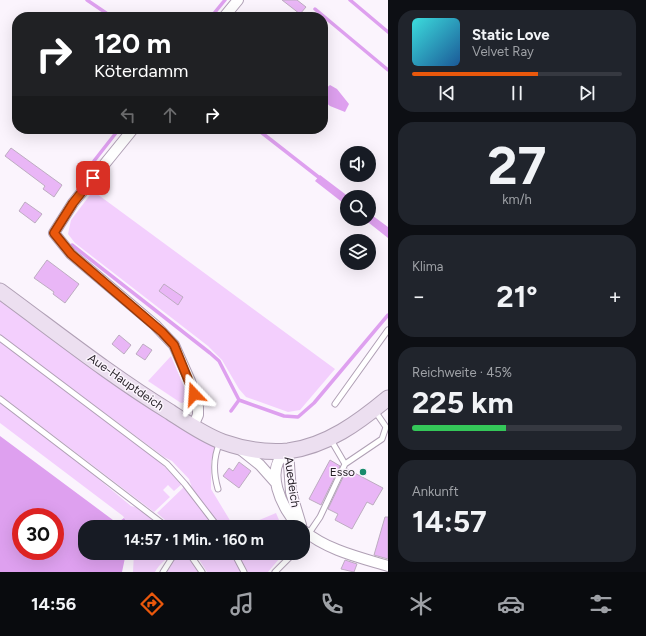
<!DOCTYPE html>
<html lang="de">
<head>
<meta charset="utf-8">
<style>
	body { margin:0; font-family:Figtree,sans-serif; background:#20242c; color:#f1f3f6; height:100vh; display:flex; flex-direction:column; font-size:15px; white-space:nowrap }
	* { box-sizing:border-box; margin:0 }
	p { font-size:13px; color:#9ea1a6 }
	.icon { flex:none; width:22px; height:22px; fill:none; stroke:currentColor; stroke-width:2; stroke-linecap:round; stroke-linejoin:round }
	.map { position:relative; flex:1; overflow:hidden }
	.sheet { display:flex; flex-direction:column; gap:10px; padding:10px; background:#0d0f14; width:258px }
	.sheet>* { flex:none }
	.hud { position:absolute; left:12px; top:12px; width:316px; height:122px; border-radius:16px; box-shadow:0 4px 16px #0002; background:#202124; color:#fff; overflow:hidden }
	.fabs { position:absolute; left:340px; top:146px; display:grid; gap:8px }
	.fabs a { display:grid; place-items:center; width:36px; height:36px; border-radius:50%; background:#171b24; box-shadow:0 4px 16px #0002; font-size:20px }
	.speed { position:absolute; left:12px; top:508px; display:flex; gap:8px; font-size:20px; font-weight:700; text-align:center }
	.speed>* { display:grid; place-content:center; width:52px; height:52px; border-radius:50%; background:#171b24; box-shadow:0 4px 16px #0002; line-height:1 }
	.speed .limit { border:6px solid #d22; background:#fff; color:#111 }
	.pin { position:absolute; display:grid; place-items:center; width:34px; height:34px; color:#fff; margin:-17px; border-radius:8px; box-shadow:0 2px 6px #0006 }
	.me { position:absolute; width:44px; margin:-22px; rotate:340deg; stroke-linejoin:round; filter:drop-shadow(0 0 3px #0008) }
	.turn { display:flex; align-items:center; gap:14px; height:84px; padding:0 16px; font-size:18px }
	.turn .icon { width:52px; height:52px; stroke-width:2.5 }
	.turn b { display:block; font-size:28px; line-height:34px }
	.lanes { display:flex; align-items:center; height:38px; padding:0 16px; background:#0003; justify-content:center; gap:20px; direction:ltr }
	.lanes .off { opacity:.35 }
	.big { font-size:30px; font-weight:700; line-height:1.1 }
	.sheet .card { flex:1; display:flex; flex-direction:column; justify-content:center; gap:6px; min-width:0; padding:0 14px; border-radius:16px; background:#20242c }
	.sheet .dial { align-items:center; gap:0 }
	.dial b { font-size:52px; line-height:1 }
	.song { display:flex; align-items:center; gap:12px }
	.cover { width:48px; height:48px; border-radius:6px; background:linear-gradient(135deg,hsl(180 70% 55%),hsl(210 70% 35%)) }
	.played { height:4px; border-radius:2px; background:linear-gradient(90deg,#ea580c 60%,#363941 60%) }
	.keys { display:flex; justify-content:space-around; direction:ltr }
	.heat { display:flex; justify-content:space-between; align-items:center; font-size:22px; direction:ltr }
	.charge { height:6px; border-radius:3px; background:linear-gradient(90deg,#34c759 45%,#363941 0) }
	.trip { position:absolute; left:78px; top:520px; width:232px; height:40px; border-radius:16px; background:#171b24; box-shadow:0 4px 16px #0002; font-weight:700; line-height:40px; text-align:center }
	.dock { display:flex; height:64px; justify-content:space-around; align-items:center; background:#090b0e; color:#9ea1a6 }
	.dock .icon { width:28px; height:28px }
	.dock .on { color:#ea580c }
	.dock b { font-size:18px; color:#f1f3f6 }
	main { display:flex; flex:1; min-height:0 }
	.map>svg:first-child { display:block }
	.green { fill:#f3cffd }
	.water { fill:#dea0ef; fill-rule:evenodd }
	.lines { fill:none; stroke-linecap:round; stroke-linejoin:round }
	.stream { stroke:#dea0ef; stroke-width:3.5 }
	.building { fill:#e9b6f6; stroke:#bdacc1 }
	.lane-casing { stroke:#b0a0b5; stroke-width:7 }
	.street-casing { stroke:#b0a0b5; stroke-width:12 }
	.secondary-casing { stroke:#b0a0b5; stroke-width:17 }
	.lane { stroke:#fff; stroke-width:5 }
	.street { stroke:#fff; stroke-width:10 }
	.secondary { stroke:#ecdff0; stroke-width:15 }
	.route-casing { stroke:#983908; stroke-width:10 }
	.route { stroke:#ea580c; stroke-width:7 }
	.poi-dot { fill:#188b6c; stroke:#fbf4fd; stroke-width:1.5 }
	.labels { text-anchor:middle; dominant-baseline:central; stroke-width:3; stroke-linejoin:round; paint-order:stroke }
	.street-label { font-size:12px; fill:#251f26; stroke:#fbf4fd }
	.poi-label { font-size:12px; fill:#251f26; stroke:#fbf4fd; text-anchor:end }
</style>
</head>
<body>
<main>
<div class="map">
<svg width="388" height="572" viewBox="0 0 388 572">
	<rect width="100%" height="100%" fill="#fbf4fd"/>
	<path class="green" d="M93,191L335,369L300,410L288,412L246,397L239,389L222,360L208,346L75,243L68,234L71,220Z
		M0,299L215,445L211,462V489L234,527H221L192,488L189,479L172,461L164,457L0,335Z
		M0,341L159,461L182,484L174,491L168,485L163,490L170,497L154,512L0,395Z
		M171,356L188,396L187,402L181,403L148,381Z
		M0,402L87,467L101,481L131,506L142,509L164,527H130L123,516L0,423Z
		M184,487L215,527H173L157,513Z
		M276,513L282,527H243Z
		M134,553H170C166,561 159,564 155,572H133Z
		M195,553H231L241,572H207Z
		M237,553H284L268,572H248Z
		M183,556L190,558L200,572H167L175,558Z"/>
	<path class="water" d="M330,85L337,89L349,104L345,112L330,106L323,100V91Z
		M320,175L349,197H347V206L315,181Z
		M369,213L388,227V238L364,219H369Z
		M0,436L117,523L124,518L130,527H85V553H126L122,572H0ZM21,517H55V551H21Z"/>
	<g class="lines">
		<path class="stream" d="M87,0L112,17
			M350,0L388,32
			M315,9L388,70
			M211,17L225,0
			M257,129L321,179
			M94,161L119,129
			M72,245L210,353L219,361L239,400
			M231,411L239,400L284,416L298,417L314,403L388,315"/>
	</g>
	<path class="building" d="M282,0H297L306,7L300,14Z
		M11,148L62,185L54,197L43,189L45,186L5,156Z
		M25,202L42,214L35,223L19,211Z
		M47,260L79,284L65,303L53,294L54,292L34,278Z
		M164,284L183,297L178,305L159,291Z
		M119,335L131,345L124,354L112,344Z
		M143,344L152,350L145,360L136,354Z
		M330,460L340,466L321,505L309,499Z
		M239,462L251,471L239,488L223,476L229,468L233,471Z
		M347,469L383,488L373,505L367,502L352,529L335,520L338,514L328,509Z
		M385,517H388V559L374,555Z
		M345,560L357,564L354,572L341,569Z"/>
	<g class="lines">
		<g class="lane-casing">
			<path id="lane" d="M0,338L167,464L185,484L218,527
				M0,399L167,527
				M335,404L388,330
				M331,440L345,464
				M218,489C213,472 213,458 220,442
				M303,542L320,517L345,464L382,439L386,427L375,411
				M189,553L202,572
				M234,553L244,572
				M163,572L175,553
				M275,572L294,553"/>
		</g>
		<g class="street-casing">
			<path id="street" d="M224,17L238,0
				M133,129L73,203L54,233L71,254L155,325L174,345L190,381L198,407V415L193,426
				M240,449L260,465L276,483
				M288,451C262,468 282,509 299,527
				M288,451L291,492L301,525
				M303,530C327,550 358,557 388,566"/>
		</g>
		<g class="secondary-casing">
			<path id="secondary" d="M0,291C56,332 111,376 170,412C187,423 204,435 223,442C243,449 266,453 288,451C327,446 359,422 388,398"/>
		</g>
		<use href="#lane" class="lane"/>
		<use href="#street" class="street"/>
		<use href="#secondary" class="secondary"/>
	</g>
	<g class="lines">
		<g class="route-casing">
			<path id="route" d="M93,178L73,203L54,233L71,254L162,332L174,345L194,394"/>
		</g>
		<use href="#route" class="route"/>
	</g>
	<circle class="poi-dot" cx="363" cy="472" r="4"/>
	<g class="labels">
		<g class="street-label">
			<text transform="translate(126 382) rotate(35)">Aue-Hauptdeich</text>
			<text transform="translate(292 482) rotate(82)">Auedeich</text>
		</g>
		<g class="poi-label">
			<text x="355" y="472">Esso</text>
		</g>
	</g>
</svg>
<div class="fabs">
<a><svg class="icon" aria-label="sound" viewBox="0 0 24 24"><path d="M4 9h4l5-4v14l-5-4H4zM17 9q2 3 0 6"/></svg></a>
<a><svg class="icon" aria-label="search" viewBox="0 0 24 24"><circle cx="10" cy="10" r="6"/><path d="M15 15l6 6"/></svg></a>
<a><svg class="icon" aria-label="layers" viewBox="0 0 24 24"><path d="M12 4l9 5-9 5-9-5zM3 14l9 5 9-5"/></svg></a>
</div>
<div class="speed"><div class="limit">30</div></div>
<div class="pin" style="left:93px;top:178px;background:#d93025"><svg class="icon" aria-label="arrive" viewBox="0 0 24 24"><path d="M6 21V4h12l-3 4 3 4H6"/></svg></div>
<svg class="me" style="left:194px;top:394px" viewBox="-20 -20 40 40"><path d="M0-17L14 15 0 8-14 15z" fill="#ea580c" stroke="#fff" stroke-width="4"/></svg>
<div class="trip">14:57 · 1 Min. · 160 m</div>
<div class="hud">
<div class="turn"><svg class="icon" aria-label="right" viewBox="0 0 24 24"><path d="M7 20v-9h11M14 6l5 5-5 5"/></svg><div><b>120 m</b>Köterdamm</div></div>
<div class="lanes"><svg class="icon off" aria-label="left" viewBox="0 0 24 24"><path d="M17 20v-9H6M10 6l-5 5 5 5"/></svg><svg class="icon off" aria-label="ahead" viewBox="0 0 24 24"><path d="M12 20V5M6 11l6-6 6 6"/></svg><svg class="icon" aria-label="right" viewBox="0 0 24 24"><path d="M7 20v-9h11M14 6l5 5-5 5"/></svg></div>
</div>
</div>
<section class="sheet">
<div class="card">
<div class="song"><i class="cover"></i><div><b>Static Love</b><p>Velvet Ray</p></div></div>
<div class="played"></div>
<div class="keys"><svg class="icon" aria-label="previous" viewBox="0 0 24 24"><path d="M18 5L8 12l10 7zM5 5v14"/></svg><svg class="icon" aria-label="pause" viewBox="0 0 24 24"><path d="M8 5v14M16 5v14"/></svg><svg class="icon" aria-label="next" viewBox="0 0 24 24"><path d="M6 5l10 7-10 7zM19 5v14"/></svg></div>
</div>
<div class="card dial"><b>27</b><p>km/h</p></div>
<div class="card"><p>Klima</p>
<div class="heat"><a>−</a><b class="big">21°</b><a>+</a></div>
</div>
<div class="card"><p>Reichweite · 45%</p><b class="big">225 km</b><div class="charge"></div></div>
<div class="card"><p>Ankunft</p><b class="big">14:57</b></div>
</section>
</main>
<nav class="dock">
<b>14:56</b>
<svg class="icon on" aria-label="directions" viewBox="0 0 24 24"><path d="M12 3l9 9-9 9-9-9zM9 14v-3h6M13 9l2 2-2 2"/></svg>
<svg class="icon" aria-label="music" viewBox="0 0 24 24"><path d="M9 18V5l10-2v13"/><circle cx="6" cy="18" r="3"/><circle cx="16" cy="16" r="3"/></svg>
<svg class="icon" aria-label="phone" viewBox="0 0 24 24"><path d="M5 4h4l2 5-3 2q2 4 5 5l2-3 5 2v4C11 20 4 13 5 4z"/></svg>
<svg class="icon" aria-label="climate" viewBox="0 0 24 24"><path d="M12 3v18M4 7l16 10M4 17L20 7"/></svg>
<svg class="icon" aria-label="car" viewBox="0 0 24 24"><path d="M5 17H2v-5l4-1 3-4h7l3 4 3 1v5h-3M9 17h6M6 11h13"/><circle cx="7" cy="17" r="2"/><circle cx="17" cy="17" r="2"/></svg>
<svg class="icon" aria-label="filters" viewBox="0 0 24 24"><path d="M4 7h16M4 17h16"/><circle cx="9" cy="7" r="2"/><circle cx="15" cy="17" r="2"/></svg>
</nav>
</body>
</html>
